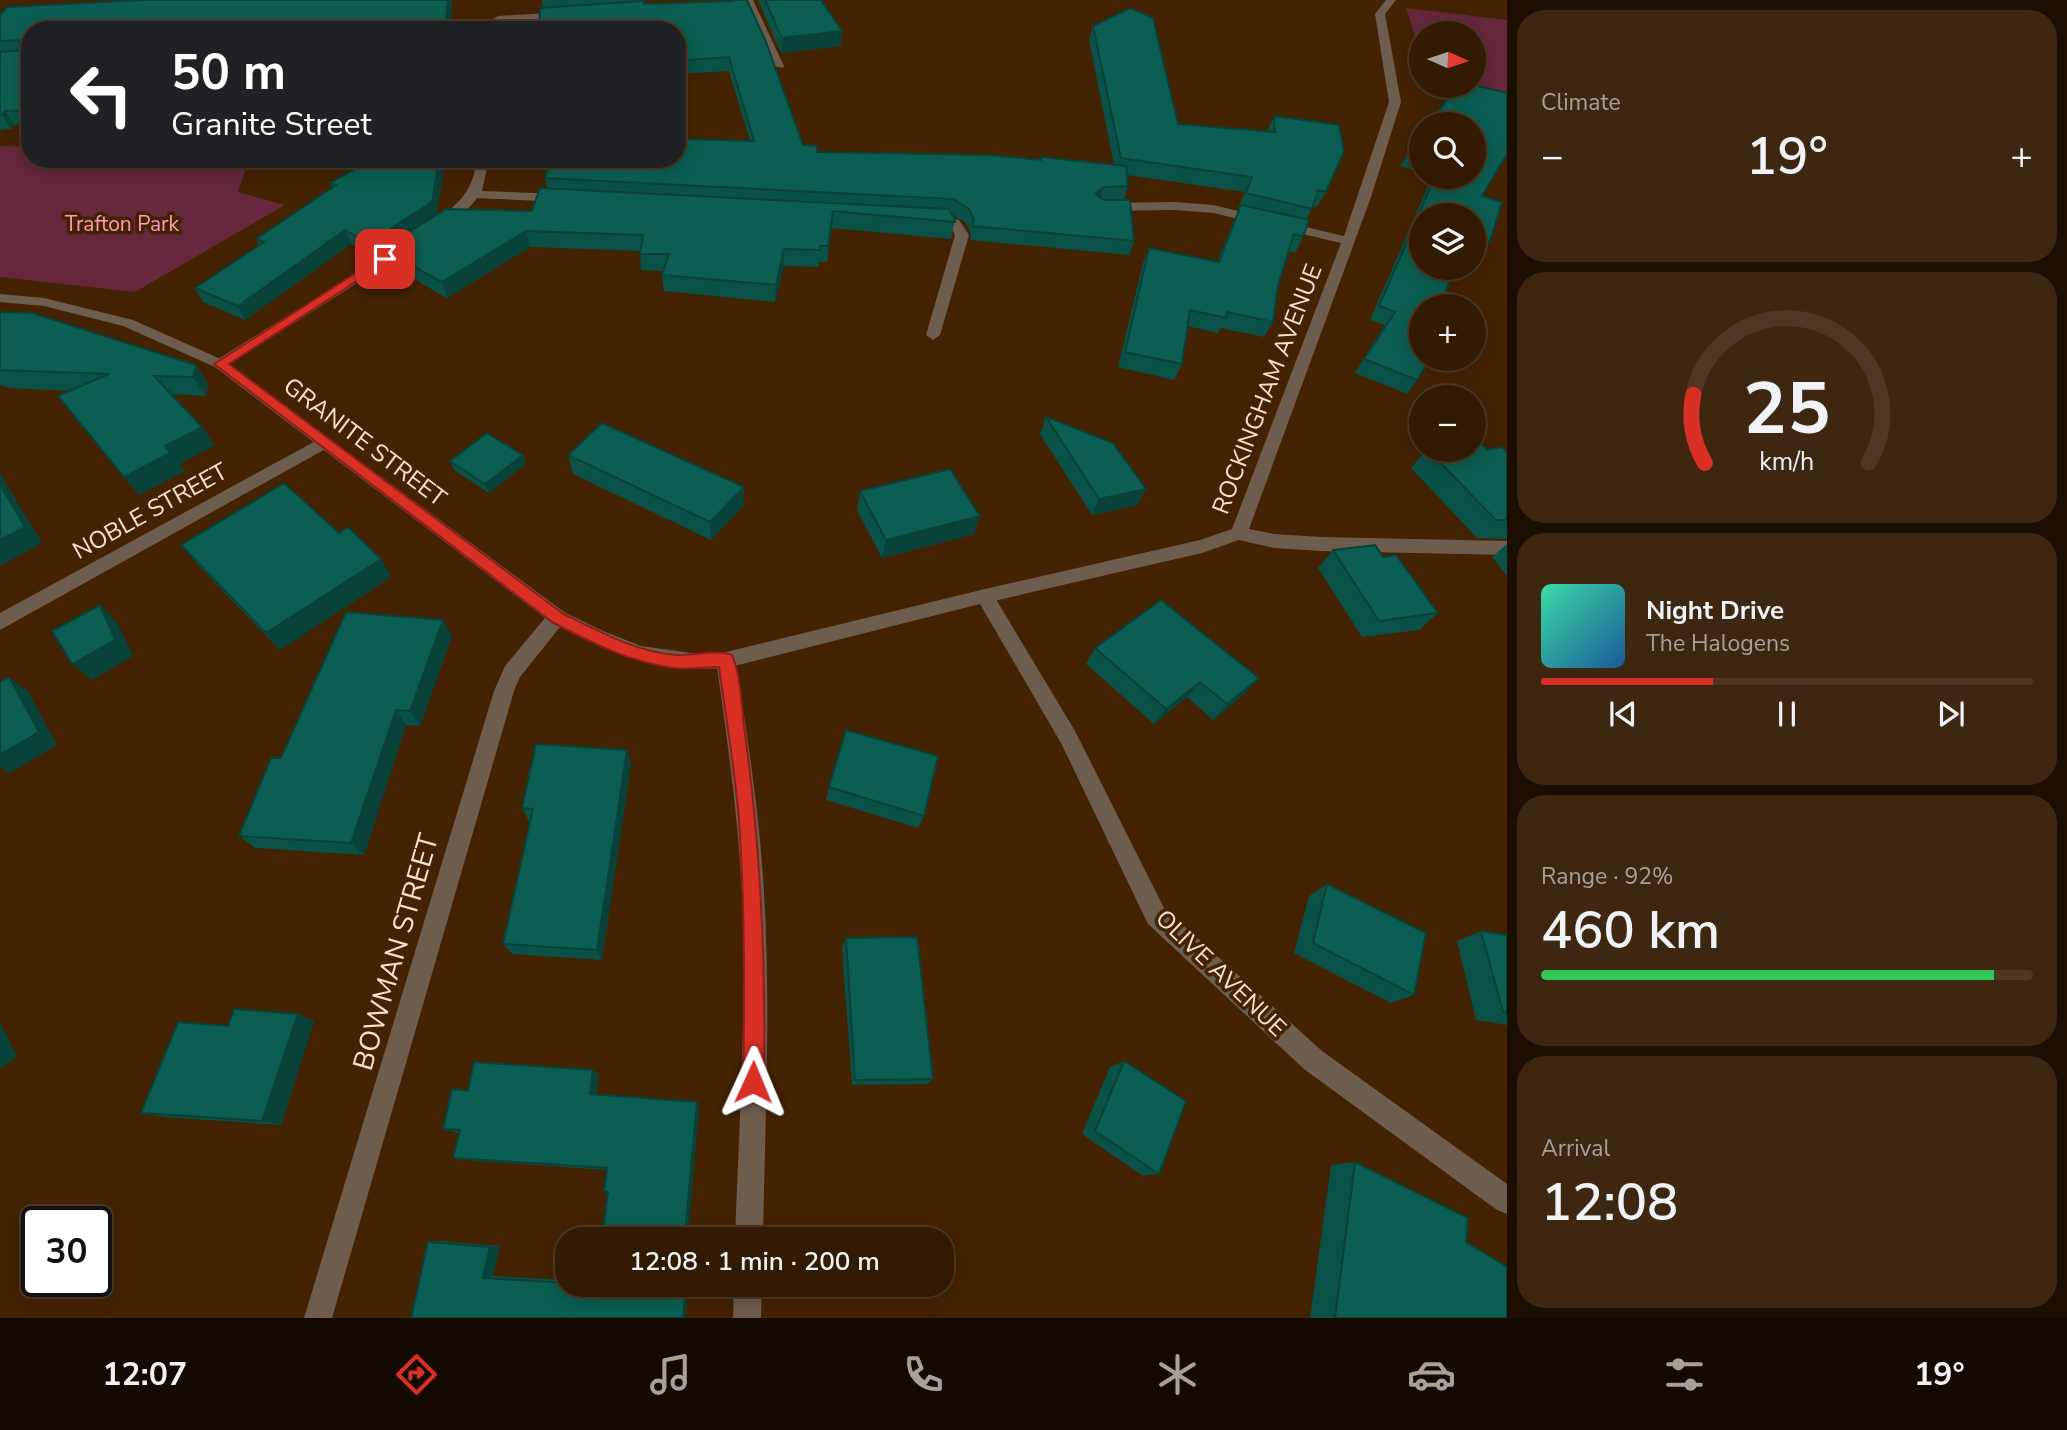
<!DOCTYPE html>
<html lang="en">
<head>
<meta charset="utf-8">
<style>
	body { margin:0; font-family:"Nunito Sans",sans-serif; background:#3e2711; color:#f1f3f6; height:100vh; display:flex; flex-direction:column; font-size:26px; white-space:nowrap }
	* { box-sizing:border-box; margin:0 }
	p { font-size:23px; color:#a9a199 }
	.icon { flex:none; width:38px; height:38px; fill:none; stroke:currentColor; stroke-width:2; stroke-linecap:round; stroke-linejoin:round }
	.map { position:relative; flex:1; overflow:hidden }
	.sheet { display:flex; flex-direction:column; gap:10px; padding:10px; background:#1c0e01; width:560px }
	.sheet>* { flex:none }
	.guide { position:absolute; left:21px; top:21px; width:665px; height:147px; border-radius:28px; box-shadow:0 4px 18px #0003,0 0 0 2px #4e3824; background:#202124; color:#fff; overflow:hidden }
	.needle { width:46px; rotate:93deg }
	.fabs { position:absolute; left:1409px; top:21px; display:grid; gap:14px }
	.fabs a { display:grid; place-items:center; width:77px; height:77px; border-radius:50%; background:#331a02; box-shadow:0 4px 18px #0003,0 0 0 2px #4e3824; font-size:35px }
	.speed { position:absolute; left:21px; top:1206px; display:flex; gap:14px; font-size:35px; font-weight:700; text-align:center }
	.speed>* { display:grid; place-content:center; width:91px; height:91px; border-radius:50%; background:#331a02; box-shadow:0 4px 18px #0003,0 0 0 2px #4e3824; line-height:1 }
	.speed .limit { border:4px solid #111; border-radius:10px; background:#fff; color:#111 }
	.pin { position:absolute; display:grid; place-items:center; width:60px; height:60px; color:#fff; margin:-30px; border-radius:14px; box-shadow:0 4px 10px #0006 }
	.me { position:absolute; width:77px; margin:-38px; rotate:1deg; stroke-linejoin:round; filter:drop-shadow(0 0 5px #0008) }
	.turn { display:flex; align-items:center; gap:24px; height:147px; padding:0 35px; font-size:32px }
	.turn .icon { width:91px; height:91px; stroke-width:2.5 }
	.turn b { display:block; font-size:49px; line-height:60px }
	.big { font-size:52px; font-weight:600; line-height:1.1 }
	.sheet .card { flex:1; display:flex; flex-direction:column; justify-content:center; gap:10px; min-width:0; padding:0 24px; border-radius:28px; background:#3e2711 }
	.sheet .dial { align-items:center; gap:0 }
	.dial svg { height:182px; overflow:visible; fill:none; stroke:#4e3824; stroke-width:7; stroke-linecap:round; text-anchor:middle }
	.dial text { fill:#f1f3f6; stroke:none }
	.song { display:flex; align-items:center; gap:21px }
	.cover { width:84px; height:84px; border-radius:10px; background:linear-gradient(135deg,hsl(160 70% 55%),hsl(210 70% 35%)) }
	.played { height:7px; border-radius:4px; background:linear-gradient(90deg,#d93025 35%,#4e3824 35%) }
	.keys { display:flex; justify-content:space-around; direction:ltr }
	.heat { display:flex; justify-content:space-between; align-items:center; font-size:38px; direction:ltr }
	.charge { height:10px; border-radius:5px; background:linear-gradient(90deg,#34c759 92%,#4e3824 0) }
	.trip { position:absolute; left:555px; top:1227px; width:399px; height:70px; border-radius:28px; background:#331a02; box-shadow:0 4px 18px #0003,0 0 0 2px #4e3824; font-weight:600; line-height:70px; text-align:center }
	.tab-bar { display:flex; height:112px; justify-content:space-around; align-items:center; background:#140a01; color:#a9a199 }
	.tab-bar .icon { width:49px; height:49px }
	.tab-bar .selected { color:#d93025 }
	.tab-bar b { font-size:32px; color:#f1f3f6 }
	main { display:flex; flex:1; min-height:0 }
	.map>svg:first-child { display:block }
	.green { fill:#65283d }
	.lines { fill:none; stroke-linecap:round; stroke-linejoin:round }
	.minor { fill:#6d5d4f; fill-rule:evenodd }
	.tertiary { fill:#6d5d4f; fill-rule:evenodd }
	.wall { fill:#0a5147 }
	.shaded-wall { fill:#084239 }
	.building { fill:#0c5e52; stroke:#084239; stroke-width:2 }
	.route { fill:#d93025; stroke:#8d1f18; stroke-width:2 }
	.labels { text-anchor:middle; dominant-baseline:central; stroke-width:7; stroke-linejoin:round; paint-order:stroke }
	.far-park-label { font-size:21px; fill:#ff9bba; stroke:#442302 }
	.street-label { font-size:24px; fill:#f9e3d2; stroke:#442302 }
	.near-street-label { font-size:28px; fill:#f9e3d2; stroke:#442302 }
</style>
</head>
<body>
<main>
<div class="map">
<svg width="1507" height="1318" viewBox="0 0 1507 1318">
	<rect width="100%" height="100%" fill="#442302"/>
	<path class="green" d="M1406,8L1507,20V94L1426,88L1474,86V33H1421V54Z
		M0,146L30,147V159H249L238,192L285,205L135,292L0,277Z"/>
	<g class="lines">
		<path class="minor" d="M743,0H753L784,66L783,68L774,66Z
			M1386,0H1396L1385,14L1401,102L1371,197L1249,529L1274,534L1321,537L1507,541V555L1321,551L1274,548L1239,540L1202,553L985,603L979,601L976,596L979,591L985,589L1200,540L1232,529L1341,243L1213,213L1175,210L1104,211L1098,207L1104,203L1175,202L1213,205L1344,236L1389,102L1375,14Z
			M563,12L567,13V17L498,22L493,19L498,16Z
			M497,24L501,25V29L457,30Z
			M477,159H489L482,191L562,194L568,198L562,202L477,198C468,210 450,229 434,227V221C460,204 473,190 477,159Z
			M931,213L959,220L969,235L940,335L933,340L926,335L955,235C950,221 939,223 926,220V214Z
			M409,240L414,241V247L225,367H215L212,364L215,361Z
			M323,437L329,439L331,443L329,447L0,630V613Z
			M726,652L733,654L736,660C747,737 760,815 764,893C771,1008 765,1124 763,1239H735C739,1124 747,1008 742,893C738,815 727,737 716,660L719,654Z
			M734,1284H762L761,1318H733Z"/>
		<path class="tertiary" d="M0,294L44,298L133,320L225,361L564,612L603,631L641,646L698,654L726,652L985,589L991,591L1075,731L1164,908L1322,1051L1507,1184V1214L1497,1210L1304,1069L1148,924L1061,743L980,604L726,668C662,673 616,656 560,627L520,677L514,691L332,1318H304L494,691L505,666L545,618L215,367L123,326L44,306L0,302Z"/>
	</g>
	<path class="wall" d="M143,0H452L450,30H30V124L14,125L11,129L0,130V15Z
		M542,0H644V4L747,0L803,145L817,152L1040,160L1041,157L1114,165L1089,40L1093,26L1178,124L1267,132L1274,116L1326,192L1317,207L1313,206L1306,220L1303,237L1295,253L1289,251L1278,285L1273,322L1264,337L1221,328L1218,333L1187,326L1182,364L1174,380L1118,367L1143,263L1149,248L1217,262L1239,209L1238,208L1245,192L1127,175L1128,186L1124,200L1134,241L1129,255L970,240L971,234L966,223L950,213L955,219L951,239L832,228L827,262H819V267L784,266L775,302L664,291L662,275L664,271L641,270L640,251L530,247L447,298L389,265L383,250L373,257L351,244L245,320L203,302L195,288L259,245L256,239L332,188L330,183L366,163L437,215L532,211L547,188L545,178L750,141L729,71L677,74V30L543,8Z
		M758,0H821L841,46L781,53Z
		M1421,135V172L1400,166Z
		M1432,177H1474L1482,196L1490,241L1474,263V215H1421L1417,380L1407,394L1355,373L1385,325L1370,320Z
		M0,312L196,365L208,384L206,396L171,394L215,445L179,464L185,471L139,495L124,477L71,391L9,388L0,385Z
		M1046,417L1146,489L1137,505L1092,515L1040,434Z
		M1426,450H1474L1507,452V539L1477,538L1411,468Z
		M523,455L526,464L489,493L454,470L450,461Z
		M568,455L744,505L711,540L573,474Z
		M860,491L974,534L882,558L857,510Z
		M339,533L381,559L391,577L280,650L196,563L181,545Z
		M1507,544V576L1492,557Z
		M1333,550L1383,557L1438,613L1419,630L1362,637L1318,568Z
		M452,636L420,726L406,725L364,855L255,848L239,836L281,758Z
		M1095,648L1244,694L1213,720L1187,697L1154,724L1086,664Z
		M627,750L631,764L602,960L512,954L503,944L531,821H529L522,808Z
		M829,787L924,816L918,828L826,800Z
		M1327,884L1414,995L1391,1003L1294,953L1309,896Z
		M1481,931L1507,935V1025L1476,1020L1457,941Z
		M846,938L933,1079L927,1084L852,1085L842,948Z
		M298,1014L314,1021L281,1125L164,1117L141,1113L228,1026Z
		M1124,1061L1159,1174L1143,1176L1082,1134L1110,1067Z
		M599,1075L596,1095L699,1106L688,1235H693L692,1239L608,1193L607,1170L464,1160L453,1158L459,1133L454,1132L443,1129L468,1091Z
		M1355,1162L1466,1242L1507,1318H1310L1331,1165Z
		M440,1241L500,1246L493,1276L567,1280V1284H688L685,1318H411L428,1242Z"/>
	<path class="shaded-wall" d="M448,0H452L450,30H445Z
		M842,31L841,46L781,53L782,38Z
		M5,111L14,125L11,129L2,115Z
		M439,159H446L436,216L382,249L383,250L373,257L368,243Z
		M1104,187L1099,200L1095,194Z
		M833,211L832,228L827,262L828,246Z
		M345,230L351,244L245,320L238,306Z
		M526,231L530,247L447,298L442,282Z
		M784,249V266L775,302L776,285Z
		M196,365L208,384L206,396L193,377Z
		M202,427L215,445L179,464L185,471L139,495L124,477L165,446Z
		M523,455L526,464L489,493L485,484Z
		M0,473L42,543L0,566Z
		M744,487V505L711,540L710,522Z
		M1146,489L1137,505L1092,515L1099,499Z
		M980,516L974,534L882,558L886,540Z
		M381,559L391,577L280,650L266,633Z
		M100,605L117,622L133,656L92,680L72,664Z
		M443,620L452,636L420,726L410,711Z
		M9,677L28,691L57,745L10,773L0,767V755Z
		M1259,678L1244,694L1213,720L1227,704Z
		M1200,682L1187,697L1154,724L1166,709Z
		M396,710L406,725L364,855L351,843Z
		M627,750L631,764L602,960L597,950Z
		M298,1014L314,1021L281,1125L262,1121Z
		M0,1023L17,1056L0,1069Z
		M593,1070L599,1075L595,1099L590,1094Z
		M697,1102L699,1106L688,1235H685Z
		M500,1246L493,1276L483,1278L490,1247Z
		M686,1284H688L685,1318H683Z"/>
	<path class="building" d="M143,0H448L445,30H30V110L5,111L2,115H0V52L22,50L24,40L0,41V15L7,7Z
		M733,0H747L766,42L803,145L817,146V152L989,155L1041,160V157L1126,166L1128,186L1104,187L1095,194L1104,200H1130L1134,241L973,226L974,220L969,209L953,199L545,178L551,159H677V139L754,141L729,57L677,61V30H539L540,8L644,1V4L733,1Z
		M765,0H821L842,31L782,38Z
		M1130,8L1153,18L1178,124L1275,132L1274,116L1339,125L1344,151L1326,192L1318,190L1312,209L1246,193L1252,177L1121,158L1093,26Z
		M1474,85L1507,93V154L1482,196L1502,202L1490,241L1485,240L1480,254L1474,252V215H1421V268H1454L1441,306H1421V359H1430L1417,380L1364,359L1395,312L1379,306L1435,177H1474V124H1429L1457,86Z
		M1421,135V156L1408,152Z
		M367,159H439L432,202L368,243L345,230L238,306L195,288L264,242L256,239L336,185L330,183L366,163Z
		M540,188L948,209L955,219V222L833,211L828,246H820V250L784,249L776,285L662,275L669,254H640L643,235L526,231L442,282L382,249L446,209L532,211Z
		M1241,205L1309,220L1303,237L1294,234L1278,285L1273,322L1227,312L1226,318L1190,310L1182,364L1125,352L1149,248L1219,262Z
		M0,312L32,313L196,365L193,377L154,376L202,427L165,446L171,453L124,477L58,396L109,374L0,370Z
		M1046,417L1113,443L1146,489L1099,499Z
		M602,423L744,487L710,522L568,455Z
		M487,433L523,455L485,484L450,461Z
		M1474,437L1488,450L1501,447L1507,452V520H1496L1428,450H1474Z
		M950,469L980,516L886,540L860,491Z
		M284,483L339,533L348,527L381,559L266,633L181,545Z
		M0,485L25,527L0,540Z
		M1375,545L1383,557L1396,555L1438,613L1379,621L1333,550Z
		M1161,600L1259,678L1227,704L1200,682L1166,709L1095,648Z
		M100,605L115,640L72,664L52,631Z
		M346,612L443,620L410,711L396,710L351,843L239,836L271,758H281Z
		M9,677L39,732L0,755V682Z
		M846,730L938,756L924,816L829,787Z
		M536,744L627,750L597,950L503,944L533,809L522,808Z
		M1327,884L1426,933L1414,995L1313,943Z
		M1481,931L1507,935V1013L1503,1012Z
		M917,937L933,1079L855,1080L846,938Z
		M234,1009L298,1014L262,1121L141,1113L178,1022L228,1026Z
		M1124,1061L1186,1101L1159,1174L1095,1131Z
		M474,1062L593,1070L590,1094L697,1102L685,1235H690V1239H602L608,1192H604L607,1168L453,1158L460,1130L443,1129L452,1089L468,1091Z
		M1355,1162L1468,1218L1466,1242L1507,1267V1318H1335Z
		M428,1242L490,1247L483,1278L567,1283V1284H686L683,1318H411Z"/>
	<path class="route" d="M381,257L391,259L229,364L562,613C598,631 636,652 676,655C694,656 715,649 732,655C741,675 742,712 745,734C761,850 766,964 764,1082L761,1089L753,1092L746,1089L743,1082C745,994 745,908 739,820C735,769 726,718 719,667C705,667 689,670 675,668C631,663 590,642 552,622L214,364Z"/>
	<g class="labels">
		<g class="far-park-label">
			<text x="122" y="224">Trafton Park</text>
		</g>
		<g class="street-label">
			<text transform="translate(1267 389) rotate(-69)">ROCKINGHAM AVENUE</text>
			<text transform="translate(365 442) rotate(37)">GRANITE STREET</text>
			<text transform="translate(150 511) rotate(-29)">NOBLE STREET</text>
			<text transform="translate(1221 973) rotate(44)">OLIVE AVENUE</text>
		</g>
		<g class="near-street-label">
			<text transform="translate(396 952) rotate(-74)">BOWMAN STREET</text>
		</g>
	</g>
</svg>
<div class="fabs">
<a><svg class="needle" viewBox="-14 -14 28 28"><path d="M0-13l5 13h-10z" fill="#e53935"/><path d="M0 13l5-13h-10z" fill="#a9a199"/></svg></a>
<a><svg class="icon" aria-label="search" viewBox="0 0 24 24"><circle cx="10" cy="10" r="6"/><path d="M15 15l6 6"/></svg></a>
<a><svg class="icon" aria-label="layers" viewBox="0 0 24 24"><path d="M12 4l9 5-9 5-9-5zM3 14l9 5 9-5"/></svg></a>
<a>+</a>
<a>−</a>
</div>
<div class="speed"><div class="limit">30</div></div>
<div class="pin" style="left:385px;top:259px;background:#d93025"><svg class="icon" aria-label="arrive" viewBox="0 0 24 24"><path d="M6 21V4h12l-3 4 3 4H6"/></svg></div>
<svg class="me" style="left:753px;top:1082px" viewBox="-20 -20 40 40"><path d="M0-17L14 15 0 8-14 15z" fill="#d93025" stroke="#fff" stroke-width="4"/></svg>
<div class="trip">12:08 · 1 min · 200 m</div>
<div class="guide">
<div class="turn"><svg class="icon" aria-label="left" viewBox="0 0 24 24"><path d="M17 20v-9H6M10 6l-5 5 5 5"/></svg><div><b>50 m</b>Granite Street</div></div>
</div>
</div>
<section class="sheet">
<div class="card"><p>Climate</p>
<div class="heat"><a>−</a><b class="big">19°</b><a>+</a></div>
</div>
<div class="card dial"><svg viewBox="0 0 100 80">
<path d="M14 69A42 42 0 1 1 86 69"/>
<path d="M14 69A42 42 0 0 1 9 39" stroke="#d93025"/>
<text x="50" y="56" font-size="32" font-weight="700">25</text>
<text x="50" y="72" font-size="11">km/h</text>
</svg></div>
<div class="card">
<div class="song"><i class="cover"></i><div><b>Night Drive</b><p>The Halogens</p></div></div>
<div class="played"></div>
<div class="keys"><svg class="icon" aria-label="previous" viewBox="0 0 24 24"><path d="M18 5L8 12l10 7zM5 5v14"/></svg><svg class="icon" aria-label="pause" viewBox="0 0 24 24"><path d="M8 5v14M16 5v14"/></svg><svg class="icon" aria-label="next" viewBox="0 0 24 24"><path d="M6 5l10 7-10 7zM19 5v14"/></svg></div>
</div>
<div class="card"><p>Range · 92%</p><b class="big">460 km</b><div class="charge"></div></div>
<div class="card"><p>Arrival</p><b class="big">12:08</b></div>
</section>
</main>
<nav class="tab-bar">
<b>12:07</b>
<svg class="icon selected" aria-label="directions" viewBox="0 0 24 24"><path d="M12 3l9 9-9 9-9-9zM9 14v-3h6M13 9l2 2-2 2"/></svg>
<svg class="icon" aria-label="music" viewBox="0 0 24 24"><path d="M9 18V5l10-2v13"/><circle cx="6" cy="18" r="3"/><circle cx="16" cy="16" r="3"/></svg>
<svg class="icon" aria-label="phone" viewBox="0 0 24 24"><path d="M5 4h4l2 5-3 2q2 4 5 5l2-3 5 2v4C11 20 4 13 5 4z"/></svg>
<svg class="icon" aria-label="climate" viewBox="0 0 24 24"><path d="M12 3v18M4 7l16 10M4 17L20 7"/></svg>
<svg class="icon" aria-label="car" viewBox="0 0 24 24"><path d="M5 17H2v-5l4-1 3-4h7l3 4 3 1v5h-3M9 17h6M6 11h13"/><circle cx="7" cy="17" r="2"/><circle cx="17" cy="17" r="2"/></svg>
<svg class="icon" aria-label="filters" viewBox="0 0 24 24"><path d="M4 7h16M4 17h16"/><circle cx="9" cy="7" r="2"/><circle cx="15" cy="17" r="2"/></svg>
<b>19°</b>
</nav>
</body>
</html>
